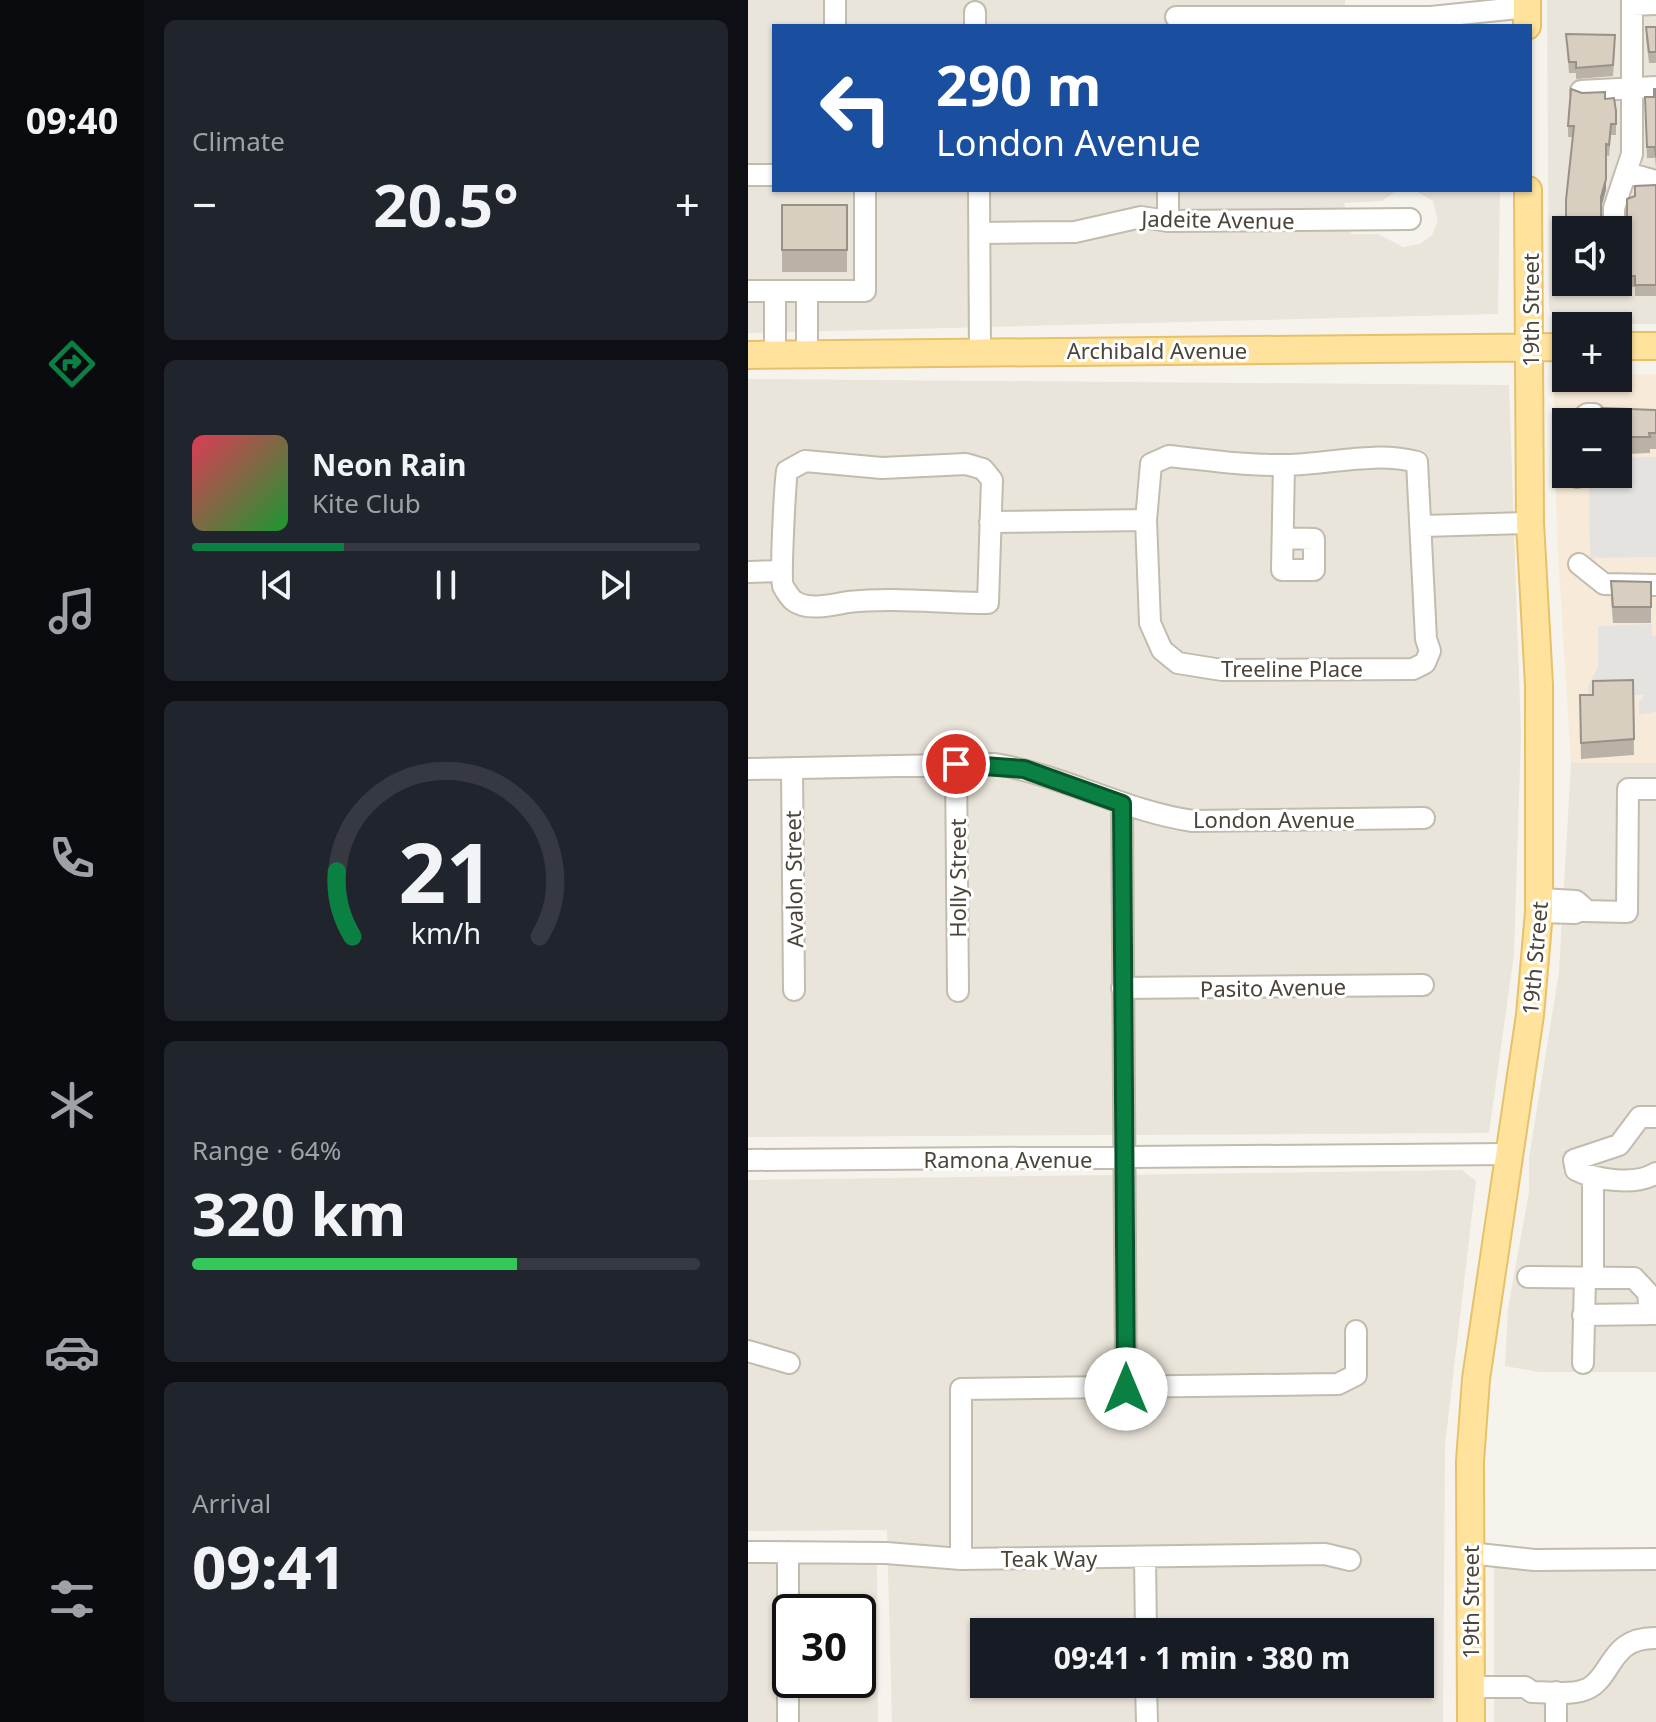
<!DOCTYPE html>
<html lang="en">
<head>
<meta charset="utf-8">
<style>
	body { margin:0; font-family:"Noto Sans",sans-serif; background:#20242c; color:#f1f3f6; height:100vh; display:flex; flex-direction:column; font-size:30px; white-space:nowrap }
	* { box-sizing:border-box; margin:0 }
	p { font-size:26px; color:#9ea1a6 }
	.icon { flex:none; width:44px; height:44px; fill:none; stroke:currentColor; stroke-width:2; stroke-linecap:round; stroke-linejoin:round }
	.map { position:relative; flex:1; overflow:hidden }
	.side { display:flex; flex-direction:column; gap:20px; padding:20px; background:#0d0f14; width:604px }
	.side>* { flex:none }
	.hud { position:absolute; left:24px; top:24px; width:760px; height:168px; border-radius:0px; box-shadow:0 2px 6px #0004; background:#1a4fa0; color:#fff; overflow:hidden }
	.buttons { position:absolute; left:804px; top:216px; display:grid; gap:16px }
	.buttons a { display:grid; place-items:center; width:80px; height:80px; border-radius:0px; background:#171b24; box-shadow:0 2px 6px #0004; font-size:40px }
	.speed { position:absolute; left:24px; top:1594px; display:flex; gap:16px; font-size:40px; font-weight:700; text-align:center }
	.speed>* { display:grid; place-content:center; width:104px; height:104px; border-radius:50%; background:#171b24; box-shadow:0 2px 6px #0004; line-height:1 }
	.speed .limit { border:4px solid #111; border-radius:12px; background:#fff; color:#111 }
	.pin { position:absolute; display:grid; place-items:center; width:68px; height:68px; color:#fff; margin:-34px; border:4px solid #fff; border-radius:50%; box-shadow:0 2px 8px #0007 }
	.me { position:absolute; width:88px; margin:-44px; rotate:0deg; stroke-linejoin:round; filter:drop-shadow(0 0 6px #0008) }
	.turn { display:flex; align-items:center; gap:28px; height:168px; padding:0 32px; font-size:36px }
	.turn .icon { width:104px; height:104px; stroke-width:2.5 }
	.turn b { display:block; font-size:56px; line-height:68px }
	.big { font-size:60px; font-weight:700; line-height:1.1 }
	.side .widget { flex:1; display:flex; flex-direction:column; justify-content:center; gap:12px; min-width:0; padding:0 28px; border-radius:12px; background:#20242c }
	.side .dial { align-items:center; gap:0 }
	.dial svg { height:208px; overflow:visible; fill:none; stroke:#363941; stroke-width:7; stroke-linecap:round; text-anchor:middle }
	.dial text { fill:#f1f3f6; stroke:none }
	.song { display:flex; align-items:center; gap:24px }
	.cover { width:96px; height:96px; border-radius:12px; background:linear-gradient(135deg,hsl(350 70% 55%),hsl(130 70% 35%)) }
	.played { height:8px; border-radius:4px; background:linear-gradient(90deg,#0b8043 30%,#363941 30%) }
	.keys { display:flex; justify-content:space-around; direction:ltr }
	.heat { display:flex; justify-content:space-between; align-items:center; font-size:44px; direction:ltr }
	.charge { height:12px; border-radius:6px; background:linear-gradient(90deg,#34c759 64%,#363941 0) }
	.trip { position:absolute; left:222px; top:1618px; width:464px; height:80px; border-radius:0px; background:#171b24; box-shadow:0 2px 6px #0004; font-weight:700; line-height:80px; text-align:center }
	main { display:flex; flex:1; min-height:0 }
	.menu { display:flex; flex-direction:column; width:144px; justify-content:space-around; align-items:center; background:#090b0e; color:#9ea1a6 }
	.menu .icon { width:56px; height:56px }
	.menu .selected { color:#0b8043 }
	.menu b { font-size:36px; color:#f1f3f6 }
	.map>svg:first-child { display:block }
	.residential { fill:#eae5da; fill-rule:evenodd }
	.commercial { fill:#f7ead8; fill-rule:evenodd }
	.parking { fill:#e5e3e0 }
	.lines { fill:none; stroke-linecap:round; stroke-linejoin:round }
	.minor-casing { stroke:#c2bbae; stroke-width:24 }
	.major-casing { stroke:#e6c16a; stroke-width:30 }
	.minor { stroke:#fff; stroke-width:20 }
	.major { stroke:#ffe39c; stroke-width:26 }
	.wall { fill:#bab2a6 }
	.shaded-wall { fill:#979187 }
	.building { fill:#d8cfc1; stroke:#979187; stroke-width:2 }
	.route-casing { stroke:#07532c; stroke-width:20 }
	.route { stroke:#0b8043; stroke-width:14 }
	.labels { text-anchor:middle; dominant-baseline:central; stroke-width:6; stroke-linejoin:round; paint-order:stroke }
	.street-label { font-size:22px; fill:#4b4439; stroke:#fff }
</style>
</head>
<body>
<main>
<nav class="menu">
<b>09:40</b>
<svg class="icon selected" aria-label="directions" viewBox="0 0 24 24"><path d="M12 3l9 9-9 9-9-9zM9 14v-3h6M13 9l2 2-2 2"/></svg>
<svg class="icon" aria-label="music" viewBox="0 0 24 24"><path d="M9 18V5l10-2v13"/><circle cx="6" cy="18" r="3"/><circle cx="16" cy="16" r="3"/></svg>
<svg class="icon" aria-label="phone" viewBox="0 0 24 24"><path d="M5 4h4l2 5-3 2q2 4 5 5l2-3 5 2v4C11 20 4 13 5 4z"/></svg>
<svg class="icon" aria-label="climate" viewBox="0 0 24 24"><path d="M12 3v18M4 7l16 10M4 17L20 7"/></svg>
<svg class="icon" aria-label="car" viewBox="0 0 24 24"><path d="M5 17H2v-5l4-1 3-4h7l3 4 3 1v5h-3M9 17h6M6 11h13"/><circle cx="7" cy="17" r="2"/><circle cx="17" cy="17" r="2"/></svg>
<svg class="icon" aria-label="filters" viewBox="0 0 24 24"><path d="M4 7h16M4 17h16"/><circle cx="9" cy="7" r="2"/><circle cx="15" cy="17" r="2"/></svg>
</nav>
<section class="side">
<div class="widget"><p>Climate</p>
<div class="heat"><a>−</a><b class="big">20.5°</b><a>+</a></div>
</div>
<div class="widget">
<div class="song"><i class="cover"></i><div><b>Neon Rain</b><p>Kite Club</p></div></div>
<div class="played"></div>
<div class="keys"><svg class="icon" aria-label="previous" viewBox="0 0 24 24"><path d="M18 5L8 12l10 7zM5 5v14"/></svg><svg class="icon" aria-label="pause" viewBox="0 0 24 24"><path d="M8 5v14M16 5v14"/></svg><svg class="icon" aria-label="next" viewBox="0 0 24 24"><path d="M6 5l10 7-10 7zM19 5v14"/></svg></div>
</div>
<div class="widget dial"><svg viewBox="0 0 100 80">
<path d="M14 69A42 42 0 1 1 86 69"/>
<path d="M14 69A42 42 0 0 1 8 44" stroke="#0b8043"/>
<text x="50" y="56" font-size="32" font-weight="700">21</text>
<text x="50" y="72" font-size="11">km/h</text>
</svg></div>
<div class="widget"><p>Range · 64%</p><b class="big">320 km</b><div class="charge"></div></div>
<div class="widget"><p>Arrival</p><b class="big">09:41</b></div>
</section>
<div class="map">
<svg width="908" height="1722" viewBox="0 0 908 1722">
	<rect width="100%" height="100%" fill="#f6f3ec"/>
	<path class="residential" d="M0,0H597L596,26H26V190H752L750,314L0,333ZM649,190H666L685,201L690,221L684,235L672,244L655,247L630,234H603L596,203L634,201Z
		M799,0H908V324H821L808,320L801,309ZM818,230H870V282H818Z
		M0,379L761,385L773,735L766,954L741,1133L0,1137Z
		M823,763H908V1372H791L757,1366L760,1309L781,1192V1158L811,972Z
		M714,1170L728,1181L697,1445L695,1722H144L139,1530L0,1531V1180ZM236,1632H672V1684H236Z
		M0,1558H129L130,1722H0ZM42,1612H110V1680H42Z
		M746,1568H908V1722H746Z"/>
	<path class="commercial" d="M908,374V763H823L809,537L806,387L815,375L870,378V375ZM818,422H870V474H818Z"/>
	<path class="parking" d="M908,457V557L842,558L841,474H870V458Z
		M904,624V636H908V712L891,715V702L897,695L841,696L840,686L850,667V626Z"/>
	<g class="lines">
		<g class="minor-casing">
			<path id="minor" d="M87,0V26
				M884,5L908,4
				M227,12V26
				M428,17H683L779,7
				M833,91L908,87
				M879,173L908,181
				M0,175H26
				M231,190L232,352
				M420,221V190
				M866,230V208L884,154V0
				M232,233L327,232L393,217L420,221L662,219
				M0,291H117V190
				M27,291V355
				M59,291V355
				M830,422L839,414H846
				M421,456C460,460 498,466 539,465C582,464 627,451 669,462L678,639L682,651L677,663L665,669L474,670L430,663L414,650L402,623L398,520L403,464Z
				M57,461L134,468L218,464L235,469L244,480L240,603C193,603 147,597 100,602C84,605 60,611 46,601C43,599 37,590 35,586C32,578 37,484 39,471Z
				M829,474V477
				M242,522L398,520
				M675,526L782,523
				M536,538L566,539V570H534L536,465
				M831,564L856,584L908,585
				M0,572L34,571
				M208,764L210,991
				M0,769L247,764C315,775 376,811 445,821L676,818
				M44,769L46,990
				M374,804L378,1389
				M836,911L879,912L880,789H908
				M791,912L827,913L836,908L828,901L792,899
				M374,988L675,985
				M908,1117H892L871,1145L826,1160L828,1170C848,1180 888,1186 908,1173
				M0,1160L761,1154
				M845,1179V1277
				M780,1277L886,1278L900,1293L902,1314
				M835,1315L908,1314
				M0,1351L41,1363
				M835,1363L837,1277
				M0,1552L138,1553L213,1559L577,1554L602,1560
				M40,1552V1722
				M721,1553L786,1560L908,1559
				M397,1558L398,1632
				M213,1559V1389L590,1384L608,1375V1331
				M398,1684L399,1722
				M722,1687H777L784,1692C801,1692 826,1696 841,1688C865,1675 862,1637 908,1638
				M808,1692V1722"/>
		</g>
		<g class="major-casing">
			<path id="major" d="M779,0V26
				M870,346H908
				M0,355L818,347
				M723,1722L722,1461L728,1379L782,1015L791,912V685L782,523L780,190"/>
		</g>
		<use href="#minor" class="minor"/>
		<use href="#major" class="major"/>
	</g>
	<path class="wall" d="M898,27H908V63H901L898,38Z
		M818,34L867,46L865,76L828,79V73H821Z
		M908,89V168L907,158H899L897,108L906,97Z
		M834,93L857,99L868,124V135H863L861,156L858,155V190L818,230L824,137H820V126Z
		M908,185V296H887V287H879L876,259V248H879L887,196Z
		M34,205H99V272H34Z
		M820,282H857V290H841V282Z
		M908,410V449H902V453L877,454V448H870V422Z
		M863,581L903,582V623H865L863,597Z
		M885,680L886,755L833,759L832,695H845Z"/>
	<path class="shaded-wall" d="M858,179V190L853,208V197Z"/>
	<path class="building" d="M898,27H908V52H901Z
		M818,34L867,35L865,65L828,68V62H821Z
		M823,89L834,93L857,92V99L866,98L868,111V124H863L861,145L858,144V179L853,197V220L858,230H818V200L826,126H820Z
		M906,89H908V157L907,147H899L897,97H906Z
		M908,185V285H887V276H879L876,248H879V199L887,196V186Z
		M34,205H99V250H34Z
		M854,408L908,410V433H901L902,437H877V432H870V422H846V411Z
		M863,581L903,582V607H865Z
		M885,680L886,739L833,743L832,695H845V681Z"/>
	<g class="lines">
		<g class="route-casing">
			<path id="route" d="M208,764L276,769L374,804L378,1389"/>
		</g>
		<use href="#route" class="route"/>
	</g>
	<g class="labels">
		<g class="street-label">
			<text transform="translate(470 219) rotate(1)">Jadeite Avenue</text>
			<text transform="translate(782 310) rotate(-90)">19th Street</text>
			<text x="409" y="350">Archibald Avenue</text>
			<text x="544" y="668">Treeline Place</text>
			<text x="526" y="819">London Avenue</text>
			<text transform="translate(209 878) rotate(-90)">Holly Street</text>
			<text transform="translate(45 879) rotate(-91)">Avalon Street</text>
			<text transform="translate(786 958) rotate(-85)">19th Street</text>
			<text transform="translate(525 987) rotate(-1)">Pasito Avenue</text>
			<text x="260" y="1159">Ramona Avenue</text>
			<text x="301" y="1558">Teak Way</text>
			<text transform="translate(722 1602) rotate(-90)">19th Street</text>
		</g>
	</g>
</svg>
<div class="buttons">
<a><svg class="icon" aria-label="sound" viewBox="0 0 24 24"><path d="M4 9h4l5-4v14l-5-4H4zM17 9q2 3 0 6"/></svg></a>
<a>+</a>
<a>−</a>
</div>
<div class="speed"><div class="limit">30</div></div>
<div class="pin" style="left:208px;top:764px;background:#d93025"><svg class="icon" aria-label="arrive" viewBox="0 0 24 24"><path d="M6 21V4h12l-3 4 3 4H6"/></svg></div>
<svg class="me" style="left:378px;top:1389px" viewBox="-20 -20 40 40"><circle r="19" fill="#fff"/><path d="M0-13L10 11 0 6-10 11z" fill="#0b8043"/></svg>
<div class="trip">09:41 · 1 min · 380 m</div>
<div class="hud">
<div class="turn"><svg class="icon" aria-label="left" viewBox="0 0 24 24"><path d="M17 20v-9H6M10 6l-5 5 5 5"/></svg><div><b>290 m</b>London Avenue</div></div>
</div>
</div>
</main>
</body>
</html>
